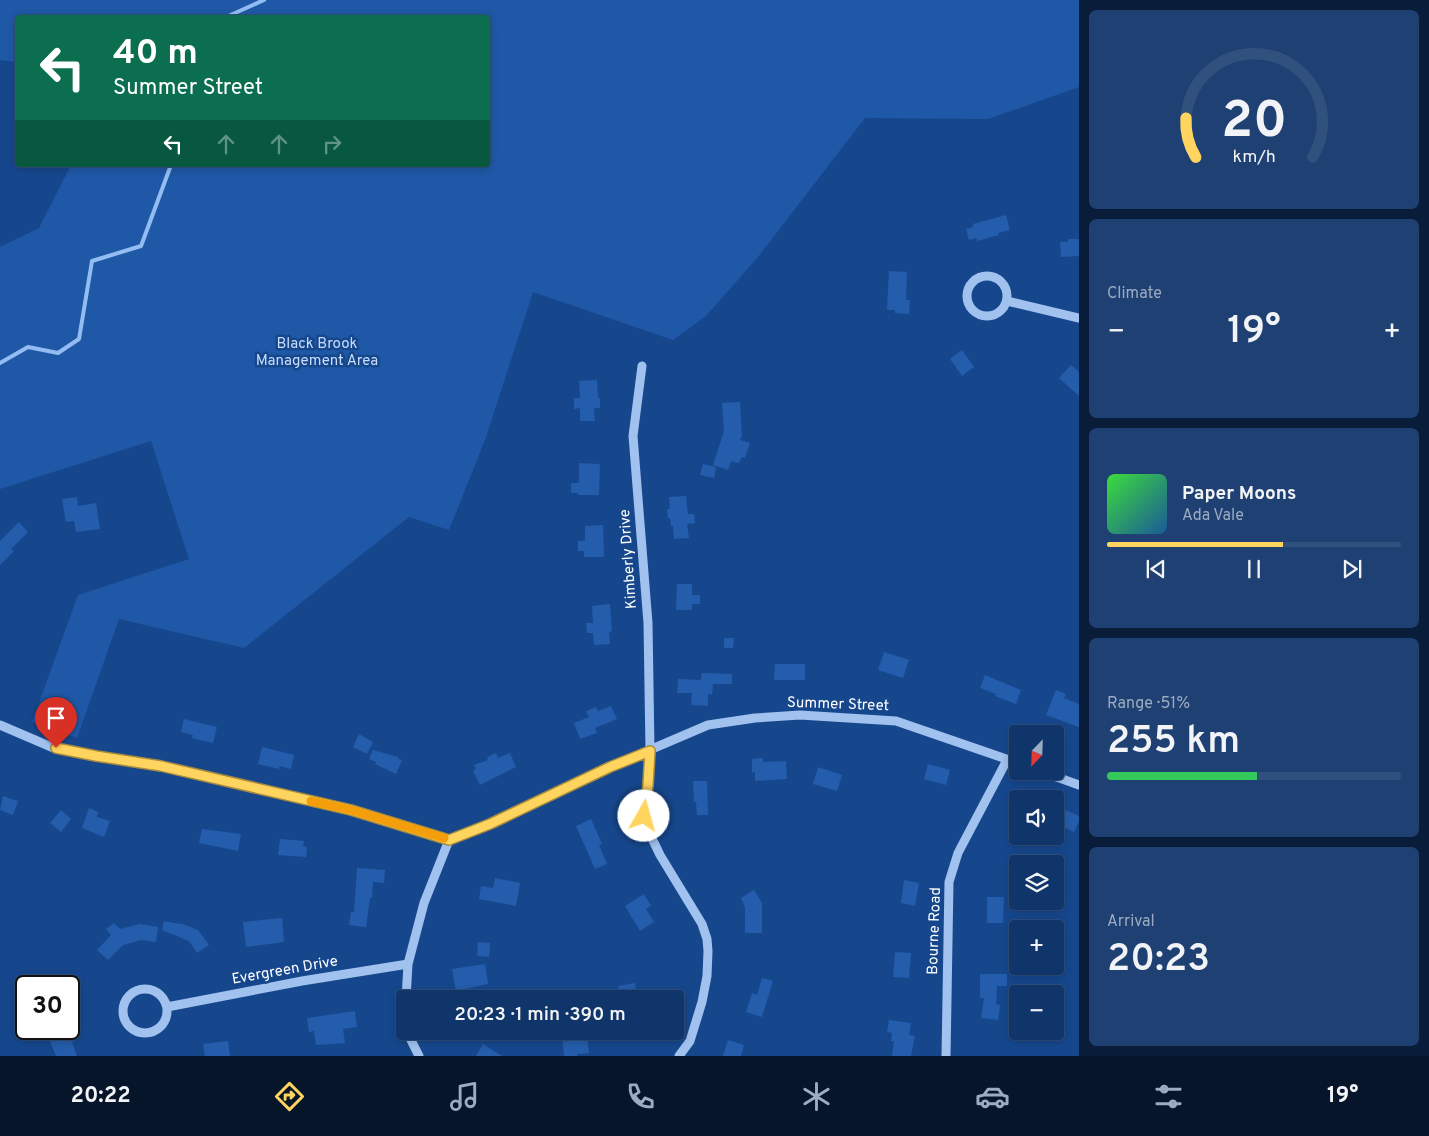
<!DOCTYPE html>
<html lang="en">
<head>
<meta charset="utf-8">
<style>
	body { margin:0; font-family:Overpass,sans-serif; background:#1e4072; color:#f1f3f6; height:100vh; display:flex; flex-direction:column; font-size:19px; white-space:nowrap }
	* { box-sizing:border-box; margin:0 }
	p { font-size:16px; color:#9cabc1 }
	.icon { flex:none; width:28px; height:28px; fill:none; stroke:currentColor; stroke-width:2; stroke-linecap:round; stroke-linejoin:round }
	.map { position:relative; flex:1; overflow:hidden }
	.details { display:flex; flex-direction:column; gap:10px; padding:10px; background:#091d3a; width:350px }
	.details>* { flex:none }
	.hud { position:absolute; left:15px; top:15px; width:475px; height:152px; border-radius:5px; box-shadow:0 2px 8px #0003,0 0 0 1px #30507e; background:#0b6e4f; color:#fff; overflow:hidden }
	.needle { width:32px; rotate:203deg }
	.buttons { position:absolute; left:1009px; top:725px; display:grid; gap:10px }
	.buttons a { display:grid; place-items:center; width:55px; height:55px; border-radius:5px; background:#10356a; box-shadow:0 2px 8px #0003,0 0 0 1px #30507e; font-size:25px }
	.speed { position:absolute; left:15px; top:975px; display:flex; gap:10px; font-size:25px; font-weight:700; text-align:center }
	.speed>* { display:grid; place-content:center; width:65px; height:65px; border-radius:50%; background:#10356a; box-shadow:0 2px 8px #0003,0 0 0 1px #30507e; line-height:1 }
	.speed .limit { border:2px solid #111; border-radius:8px; background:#fff; color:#111 }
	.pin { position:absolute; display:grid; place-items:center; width:42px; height:42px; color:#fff; margin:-51px -21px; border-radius:50% 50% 50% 0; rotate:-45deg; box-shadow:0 0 5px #0007 }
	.pin .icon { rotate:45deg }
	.me { position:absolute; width:55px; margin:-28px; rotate:7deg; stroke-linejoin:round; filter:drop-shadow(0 0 4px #0008) }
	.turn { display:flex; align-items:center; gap:18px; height:105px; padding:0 15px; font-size:22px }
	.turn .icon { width:65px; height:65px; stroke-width:2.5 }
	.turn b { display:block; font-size:35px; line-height:42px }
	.lanes { display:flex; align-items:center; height:48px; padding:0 15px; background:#0003; justify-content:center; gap:25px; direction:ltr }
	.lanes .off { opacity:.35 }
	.big { font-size:38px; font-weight:600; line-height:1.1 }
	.details .card { flex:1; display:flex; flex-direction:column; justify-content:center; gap:8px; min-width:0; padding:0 18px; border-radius:8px; background:#1e4072 }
	.details .dial { align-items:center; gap:0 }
	.dial svg { height:130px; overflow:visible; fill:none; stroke:#30507e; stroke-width:7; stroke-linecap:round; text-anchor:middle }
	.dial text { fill:#f1f3f6; stroke:none }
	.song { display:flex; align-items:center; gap:15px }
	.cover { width:60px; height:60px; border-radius:8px; background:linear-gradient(135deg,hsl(120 70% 55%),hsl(210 70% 35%)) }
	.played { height:5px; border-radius:2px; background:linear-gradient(90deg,#ffd55f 60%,#30507e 60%) }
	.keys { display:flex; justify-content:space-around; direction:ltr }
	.heat { display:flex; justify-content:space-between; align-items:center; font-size:28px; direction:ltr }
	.charge { height:8px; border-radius:4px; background:linear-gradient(90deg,#34c759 51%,#30507e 0) }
	.trip { position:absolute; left:396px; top:990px; width:288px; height:50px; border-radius:5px; background:#10356a; box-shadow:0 2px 8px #0003,0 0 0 1px #30507e; font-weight:600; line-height:50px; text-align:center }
	.menu { display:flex; height:80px; justify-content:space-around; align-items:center; background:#06152a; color:#9cabc1 }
	.menu .icon { width:35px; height:35px }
	.menu .selected { color:#ffd55f }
	.menu b { font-size:22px; color:#f1f3f6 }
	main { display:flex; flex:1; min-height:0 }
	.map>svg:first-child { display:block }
	.green { fill:#1f58a6 }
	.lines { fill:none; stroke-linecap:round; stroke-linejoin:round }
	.stream { stroke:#93bdf2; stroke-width:4 }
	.building { fill:#245dab }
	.minor { stroke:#a1c2ef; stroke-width:9 }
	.route-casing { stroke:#a68a3e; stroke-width:12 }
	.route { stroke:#ffd55f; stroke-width:9 }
	.slow { stroke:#f59e0b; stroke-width:9 }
	.labels { text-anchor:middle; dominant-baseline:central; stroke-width:5; stroke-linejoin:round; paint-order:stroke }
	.park-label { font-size:15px; fill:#c7ddfb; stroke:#16478d }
	.street-label { font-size:15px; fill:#fff; stroke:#16478d }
</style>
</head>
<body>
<main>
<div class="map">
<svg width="1079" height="1056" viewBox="0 0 1079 1056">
	<rect width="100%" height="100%" fill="#16478d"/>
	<path class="green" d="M0,0H1079V87L988,119L865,118L758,257L706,316L673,340L533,292L485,440L449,530L409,517L244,648L119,619L77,738L32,722L78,595L189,559L151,441L0,489V247L39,228L71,165H488V18H18L17,62L0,60Z"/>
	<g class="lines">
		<path class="stream" d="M224,18L264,0
			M0,363L28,347L58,353L79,339L92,261L141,246L171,165"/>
	</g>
	<path class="building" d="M1006,215L1010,230L998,233L999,235L977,241L976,238L969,240L966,229L973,227V224Z
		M1068,239H1079V256L1061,257L1060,242H1068Z
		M889,271L907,272L906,300H910L909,314L895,313V310H887Z
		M962,350L974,367L962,376L950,359Z
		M1071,365L1079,372V396L1059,378Z
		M597,380L598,398H600V408H594L595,421H580V408L574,409V398H580L579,381Z
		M740,402L742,436L740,440L750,443L745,458L742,457L739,463L731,461L728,470L713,465L724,431L722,403Z
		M579,463L600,464L599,495H578V493H571V483H579Z
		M703,464L716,467L714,478L700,475Z
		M686,496L688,514H694L695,523L687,524L689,538L674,539L673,526H671L670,518H668L667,509H670L669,497Z
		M77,497L78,506L96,503L100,529L76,532L74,521L66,522L62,499Z
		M19,522L28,532L11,549L14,551L0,565V541Z
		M603,525L604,557H584V551H578V541H585V526Z
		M677,584H692V595H700V604H692V610H676Z
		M610,604L612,631L609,632L610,644L594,645L593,633H587L586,623H593L592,606Z
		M724,638H734L733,648H724Z
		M884,652L909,660L903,678L878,670Z
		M775,664H805V680H774Z
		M702,673L732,674V684H713L712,695L708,694V706L691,705L692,693H677L678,679L701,680Z
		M985,675L1021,690L1016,704L995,696L996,694L980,688Z
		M1056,690L1066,694L1064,698L1079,704V727L1046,715Z
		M611,706L617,719L595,728L597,733L580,739L574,723L589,717L586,711L596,707L598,711Z
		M184,719L217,727L213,743L192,738L193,735L181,732Z
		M359,734L373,742L367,754L353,747Z
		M262,747L294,755L291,769L280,766L279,769L258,764Z
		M373,750L398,757V759L402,760L396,774L375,764L376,762L369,759Z
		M496,753L498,758L510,753L516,767L480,785L473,771L476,769L474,765L488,760L487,757Z
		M763,758V762L786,761L787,779L755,781V772L752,773V759Z
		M928,764L950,770L946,785L924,779Z
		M818,767L842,775L837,791L813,784Z
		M693,781H707L708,815H697L696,802H694Z
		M3,796L18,801L13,815L0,810Z
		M89,808L98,812L97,817L110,821L104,837L82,828Z
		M1061,808L1079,816V821L1074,832L1055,823V811L1059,813Z
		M61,810L71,819L61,832L50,823Z
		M591,819L602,844L599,845L607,864L595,869L576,826Z
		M202,829L241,834L238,851L199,843Z
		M280,839L304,841L303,846L307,847L306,857L278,855Z
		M357,868L385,870L384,883L373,882L372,898H370L366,927L349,925L351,912H354Z
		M495,878L520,883L516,906L479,899L481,886L493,888Z
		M904,880L919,883L915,906L901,903Z
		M754,890L762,903V933H745V908L741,898Z
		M644,894L651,906L646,909L654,922L640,931L625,906Z
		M987,897H1004L1003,923H987Z
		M282,918L284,942L246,947L243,922Z
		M164,921L180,924V923L198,930L209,945L197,953L189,941L162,930Z
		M114,923L120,929L140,924L158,927L156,942L141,940L123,945L108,960L97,950L111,935L106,929Z
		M478,942L490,943L489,957L477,956Z
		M895,952L911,953L909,978L893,977Z
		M485,964L488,984L456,991L452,969Z
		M980,974H1007V986H997L996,1004L1000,1005L998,1020L981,1018L984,998H980Z
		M762,978L773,981L762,1017L746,1012L752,993L757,995Z
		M635,983L637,999H620L618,986Z
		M355,1011L357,1027L343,1029L345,1043L316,1045L314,1031L309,1032L307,1018Z
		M889,1020L911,1023L909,1035L915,1036L911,1056H892L894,1041H891L892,1033L887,1032Z
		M45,1029H70L75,1041L72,1042L77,1056H56Z
		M587,1035L589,1053L577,1054V1056H564L562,1037Z
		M728,1040L744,1045L741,1056H723Z
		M228,1041L230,1056H205L203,1044Z
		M483,1044L502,1056H476Z"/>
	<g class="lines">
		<path class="minor" d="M967 296a20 20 0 1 1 40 0a20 20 0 1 1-40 0Z
			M1007,301L1079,318
			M642,366L633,436L648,623L650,751L648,785L644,816L648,830L660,855L702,924L707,939L708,951L707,976L702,1002L690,1041L679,1056
			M0,725L56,749L96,756L161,766L351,810L449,840L490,823L610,767L708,725L755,718L800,715L896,721L1018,763
			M1040,771L1079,785
			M123 1011a22 22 0 1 1 44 0a22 22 0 1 1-44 0Z
			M406,999L408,964L424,903L449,840
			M167,1007L302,981L408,964
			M410,1031L411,1040L419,1056
			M946,1056L949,882L958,853L1007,760"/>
	</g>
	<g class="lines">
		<g class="route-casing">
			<path id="route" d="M56,748L96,756L161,766L351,810L449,840L490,824L610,767L650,751L648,785L644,816"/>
		</g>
		<use href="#route" class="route"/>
		<path class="slow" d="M311,801L351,810L444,838"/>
	</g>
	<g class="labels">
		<g class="park-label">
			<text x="317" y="344">Black Brook<tspan x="317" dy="17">Management Area</tspan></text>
		</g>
		<g class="street-label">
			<text transform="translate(629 559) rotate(-94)">Kimberly Drive</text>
			<text transform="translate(838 705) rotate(2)">Summer Street</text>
			<text transform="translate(935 931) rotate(-88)">Bourne Road</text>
			<text transform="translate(285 971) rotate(-10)">Evergreen Drive</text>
		</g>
	</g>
</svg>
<div class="buttons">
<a><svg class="needle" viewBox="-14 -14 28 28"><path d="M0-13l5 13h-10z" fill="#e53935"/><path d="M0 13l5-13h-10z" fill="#9cabc1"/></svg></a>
<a><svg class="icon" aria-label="sound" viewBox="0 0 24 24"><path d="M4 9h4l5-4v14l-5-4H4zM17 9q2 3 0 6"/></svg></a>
<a><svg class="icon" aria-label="layers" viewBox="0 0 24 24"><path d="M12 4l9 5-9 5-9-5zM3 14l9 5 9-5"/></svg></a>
<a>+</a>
<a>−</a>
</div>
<div class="speed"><div class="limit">30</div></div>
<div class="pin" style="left:56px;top:748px;background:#d93025"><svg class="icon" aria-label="arrive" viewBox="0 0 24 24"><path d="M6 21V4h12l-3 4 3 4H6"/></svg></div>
<svg class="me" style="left:644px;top:816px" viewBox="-20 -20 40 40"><circle r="19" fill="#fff"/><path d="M0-13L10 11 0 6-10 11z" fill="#ffd55f"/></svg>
<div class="trip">20:23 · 1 min · 390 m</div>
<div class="hud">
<div class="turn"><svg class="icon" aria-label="left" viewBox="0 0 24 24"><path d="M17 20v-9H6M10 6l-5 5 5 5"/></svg><div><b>40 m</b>Summer Street</div></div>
<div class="lanes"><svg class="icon" aria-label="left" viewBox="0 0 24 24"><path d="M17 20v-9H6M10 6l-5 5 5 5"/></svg><svg class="icon off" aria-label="ahead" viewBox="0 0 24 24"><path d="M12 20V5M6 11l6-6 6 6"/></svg><svg class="icon off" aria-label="ahead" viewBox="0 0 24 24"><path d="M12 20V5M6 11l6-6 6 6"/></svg><svg class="icon off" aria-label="right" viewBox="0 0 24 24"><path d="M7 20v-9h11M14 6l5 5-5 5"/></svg></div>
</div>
</div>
<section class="details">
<div class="card dial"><svg viewBox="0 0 100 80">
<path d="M14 69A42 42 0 1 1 86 69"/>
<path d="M14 69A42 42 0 0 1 8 45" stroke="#ffd55f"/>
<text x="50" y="56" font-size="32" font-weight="700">20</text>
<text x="50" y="72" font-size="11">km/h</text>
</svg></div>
<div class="card"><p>Climate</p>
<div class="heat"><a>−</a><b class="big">19°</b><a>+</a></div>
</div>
<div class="card">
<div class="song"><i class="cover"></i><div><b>Paper Moons</b><p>Ada Vale</p></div></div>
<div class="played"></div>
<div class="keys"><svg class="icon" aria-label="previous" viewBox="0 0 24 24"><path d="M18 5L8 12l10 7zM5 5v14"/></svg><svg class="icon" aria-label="pause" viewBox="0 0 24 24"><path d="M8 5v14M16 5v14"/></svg><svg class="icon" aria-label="next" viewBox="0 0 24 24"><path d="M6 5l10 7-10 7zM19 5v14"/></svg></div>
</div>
<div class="card"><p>Range · 51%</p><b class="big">255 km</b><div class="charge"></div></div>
<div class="card"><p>Arrival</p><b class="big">20:23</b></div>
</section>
</main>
<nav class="menu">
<b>20:22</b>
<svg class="icon selected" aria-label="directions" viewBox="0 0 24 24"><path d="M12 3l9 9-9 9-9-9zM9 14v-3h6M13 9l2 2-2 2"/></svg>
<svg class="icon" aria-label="music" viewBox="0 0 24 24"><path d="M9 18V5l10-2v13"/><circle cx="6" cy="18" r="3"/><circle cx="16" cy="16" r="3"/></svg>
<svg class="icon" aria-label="phone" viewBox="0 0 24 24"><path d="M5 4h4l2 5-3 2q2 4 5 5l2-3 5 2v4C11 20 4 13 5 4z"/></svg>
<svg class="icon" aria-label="climate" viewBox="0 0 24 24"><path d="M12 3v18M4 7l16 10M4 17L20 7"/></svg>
<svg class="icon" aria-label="car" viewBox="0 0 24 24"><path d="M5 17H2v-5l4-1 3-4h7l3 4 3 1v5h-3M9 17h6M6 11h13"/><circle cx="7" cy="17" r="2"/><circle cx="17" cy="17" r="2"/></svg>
<svg class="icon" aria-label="filters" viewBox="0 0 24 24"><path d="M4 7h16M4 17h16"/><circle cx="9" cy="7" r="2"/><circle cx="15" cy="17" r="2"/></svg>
<b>19°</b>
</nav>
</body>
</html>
